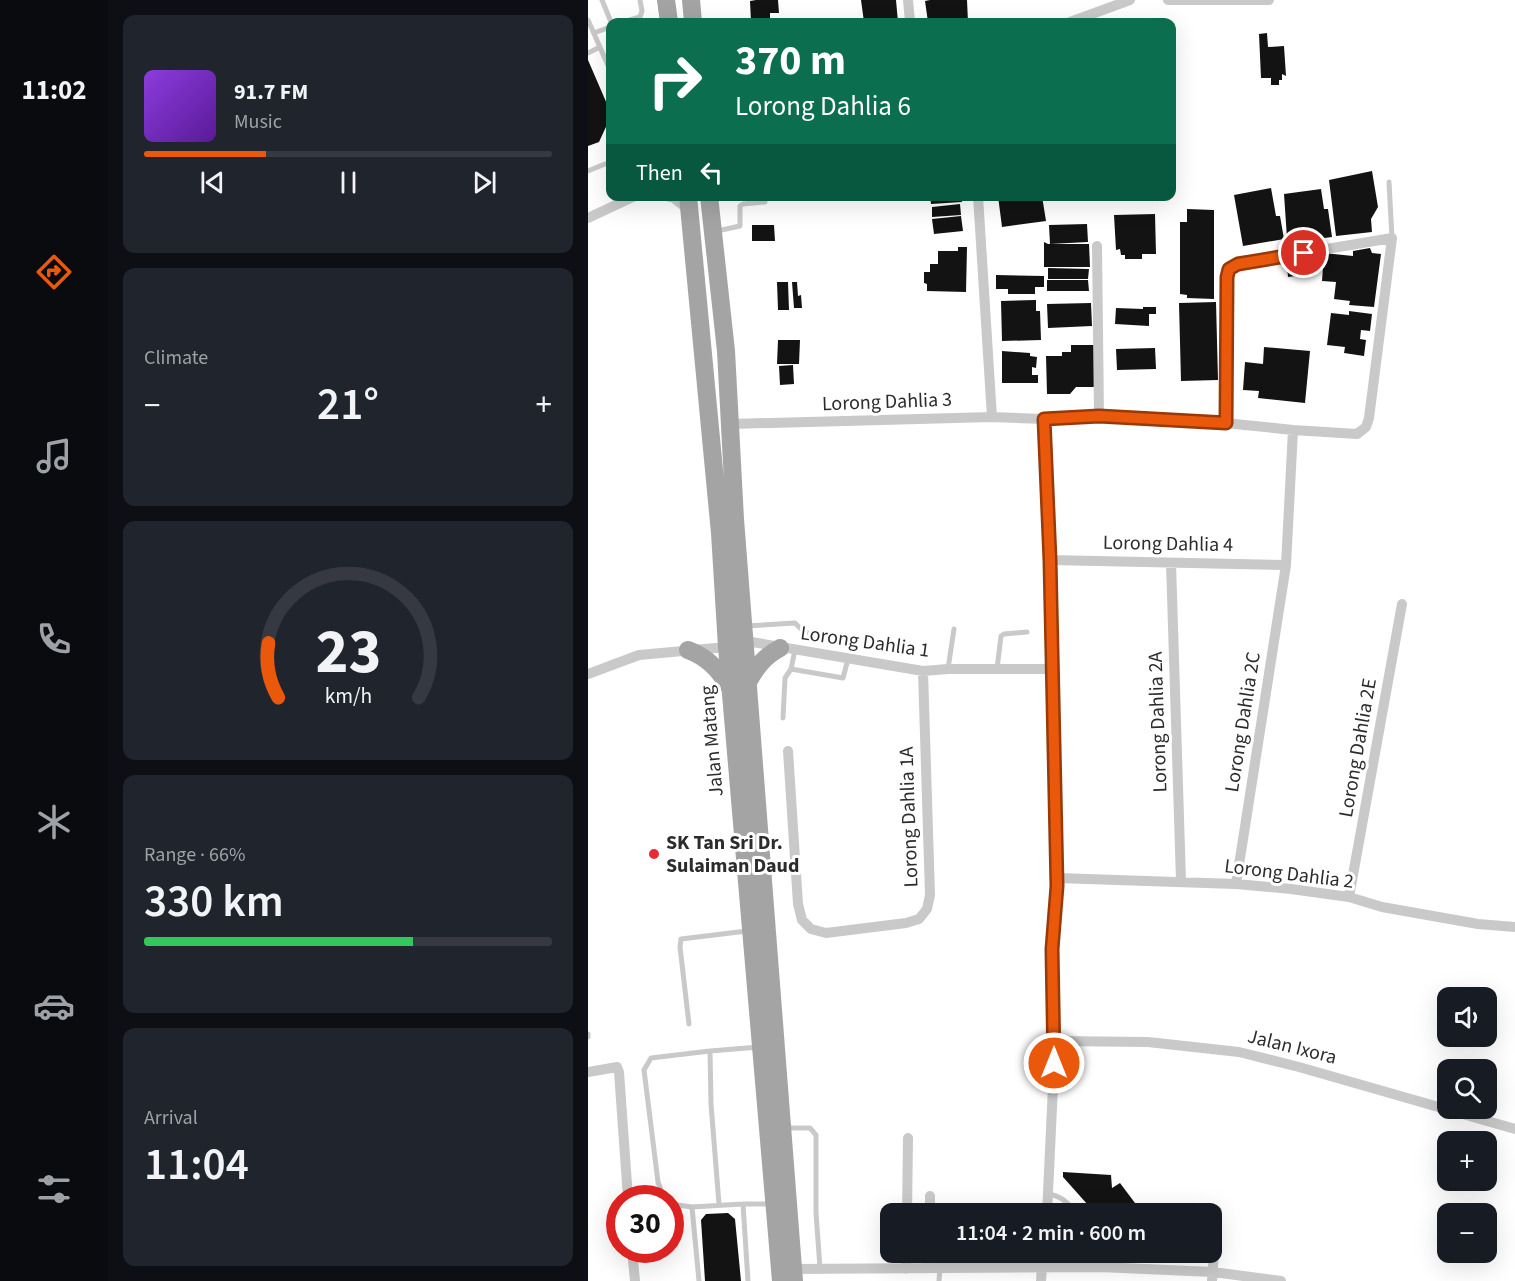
<!DOCTYPE html>
<html lang="en">
<head>
<meta charset="utf-8">
<style>
	body { margin:0; font-family:"Source Sans 3",sans-serif; background:#20242c; color:#f1f3f6; height:100vh; display:flex; flex-direction:column; font-size:22px; white-space:nowrap }
	* { box-sizing:border-box; margin:0 }
	p { font-size:20px; color:#9ea1a6 }
	.icon { flex:none; width:33px; height:33px; fill:none; stroke:currentColor; stroke-width:2; stroke-linecap:round; stroke-linejoin:round }
	.map { position:relative; flex:1; overflow:hidden }
	.panel { display:flex; flex-direction:column; gap:15px; padding:15px; background:#0d0f14; width:480px }
	.panel>* { flex:none }
	.banner { position:absolute; left:18px; top:18px; width:570px; height:183px; border-radius:12px; box-shadow:0 6px 24px #0002; background:#0b6e4f; color:#fff; overflow:hidden }
	.fabs { position:absolute; left:849px; top:987px; display:grid; gap:12px }
	.fabs a { display:grid; place-items:center; width:60px; height:60px; border-radius:12px; background:#171b24; box-shadow:0 6px 24px #0002; font-size:30px }
	.speed { position:absolute; left:18px; top:1185px; display:flex; gap:12px; font-size:30px; font-weight:700; text-align:center }
	.speed>* { display:grid; place-content:center; width:78px; height:78px; border-radius:50%; background:#171b24; box-shadow:0 6px 24px #0002; line-height:1 }
	.speed .limit { border:9px solid #d22; background:#fff; color:#111 }
	.pin { position:absolute; display:grid; place-items:center; width:51px; height:51px; color:#fff; margin:-26px; border:3px solid #fff; border-radius:50%; box-shadow:0 2px 6px #0007 }
	.me { position:absolute; width:66px; margin:-33px; rotate:0deg; stroke-linejoin:round; filter:drop-shadow(0 0 4px #0008) }
	.turn { display:flex; align-items:center; gap:21px; height:126px; padding:0 30px; font-size:27px }
	.turn .icon { width:78px; height:78px; stroke-width:2.5 }
	.turn b { display:block; font-size:42px; line-height:51px }
	.then { display:flex; align-items:center; height:57px; padding:0 30px; background:#0003; gap:12px; font-size:22px }
	.big { font-size:45px; font-weight:600; line-height:1.1 }
	.panel .card { flex:1; display:flex; flex-direction:column; justify-content:center; gap:9px; min-width:0; padding:0 21px; border-radius:12px; background:#20242c }
	.panel .dial { align-items:center; gap:0 }
	.dial svg { height:156px; overflow:visible; fill:none; stroke:#363941; stroke-width:7; stroke-linecap:round; text-anchor:middle }
	.dial text { fill:#f1f3f6; stroke:none }
	.song { display:flex; align-items:center; gap:18px }
	.cover { width:72px; height:72px; border-radius:9px; background:linear-gradient(135deg,hsl(270 70% 55%),hsl(270 70% 35%)) }
	.played { height:6px; border-radius:3px; background:linear-gradient(90deg,#ea580c 30%,#363941 30%) }
	.keys { display:flex; justify-content:space-around; direction:ltr }
	.heat { display:flex; justify-content:space-between; align-items:center; font-size:33px; direction:ltr }
	.charge { height:9px; border-radius:4px; background:linear-gradient(90deg,#34c759 66%,#363941 0) }
	.trip { position:absolute; left:292px; top:1203px; width:342px; height:60px; border-radius:12px; background:#171b24; box-shadow:0 6px 24px #0002; font-weight:600; line-height:60px; text-align:center }
	main { display:flex; flex:1; min-height:0 }
	.menu { display:flex; flex-direction:column; width:108px; justify-content:space-around; align-items:center; background:#090b0e; color:#9ea1a6 }
	.menu .icon { width:42px; height:42px }
	.menu .selected { color:#ea580c }
	.menu b { font-size:27px; color:#f1f3f6 }
	.map>svg:first-child { display:block }
	.building { fill:#131313 }
	.lines { fill:none; stroke-linecap:round; stroke-linejoin:round }
	.service { stroke:#c9c9c9; stroke-width:5 }
	.minor { stroke:#c9c9c9; stroke-width:10 }
	.primary { stroke:#a4a4a4; stroke-width:18 }
	.route-casing { stroke:#983908; stroke-width:15 }
	.route { stroke:#ea580c; stroke-width:10 }
	.poi-dot { fill:#e52c36; stroke:#fff; stroke-width:2 }
	.labels { text-anchor:middle; dominant-baseline:central; stroke-width:6; stroke-linejoin:round; paint-order:stroke }
	.street-label { font-size:20px; fill:#2c2c2c; stroke:#fff }
	.poi-label { font-size:20px; font-weight:bold; fill:#2c2c2c; stroke:#fff; text-anchor:start }
</style>
</head>
<body>
<main>
<nav class="menu">
<b>11:02</b>
<svg class="icon selected" aria-label="directions" viewBox="0 0 24 24"><path d="M12 3l9 9-9 9-9-9zM9 14v-3h6M13 9l2 2-2 2"/></svg>
<svg class="icon" aria-label="music" viewBox="0 0 24 24"><path d="M9 18V5l10-2v13"/><circle cx="6" cy="18" r="3"/><circle cx="16" cy="16" r="3"/></svg>
<svg class="icon" aria-label="phone" viewBox="0 0 24 24"><path d="M5 4h4l2 5-3 2q2 4 5 5l2-3 5 2v4C11 20 4 13 5 4z"/></svg>
<svg class="icon" aria-label="climate" viewBox="0 0 24 24"><path d="M12 3v18M4 7l16 10M4 17L20 7"/></svg>
<svg class="icon" aria-label="car" viewBox="0 0 24 24"><path d="M5 17H2v-5l4-1 3-4h7l3 4 3 1v5h-3M9 17h6M6 11h13"/><circle cx="7" cy="17" r="2"/><circle cx="17" cy="17" r="2"/></svg>
<svg class="icon" aria-label="filters" viewBox="0 0 24 24"><path d="M4 7h16M4 17h16"/><circle cx="9" cy="7" r="2"/><circle cx="15" cy="17" r="2"/></svg>
</nav>
<section class="panel">
<div class="card">
<div class="song"><i class="cover"></i><div><b>91.7 FM</b><p>Music</p></div></div>
<div class="played"></div>
<div class="keys"><svg class="icon" aria-label="previous" viewBox="0 0 24 24"><path d="M18 5L8 12l10 7zM5 5v14"/></svg><svg class="icon" aria-label="pause" viewBox="0 0 24 24"><path d="M8 5v14M16 5v14"/></svg><svg class="icon" aria-label="next" viewBox="0 0 24 24"><path d="M6 5l10 7-10 7zM19 5v14"/></svg></div>
</div>
<div class="card"><p>Climate</p>
<div class="heat"><a>−</a><b class="big">21°</b><a>+</a></div>
</div>
<div class="card dial"><svg viewBox="0 0 100 80">
<path d="M14 69A42 42 0 1 1 86 69"/>
<path d="M14 69A42 42 0 0 1 9 41" stroke="#ea580c"/>
<text x="50" y="56" font-size="32" font-weight="700">23</text>
<text x="50" y="72" font-size="11">km/h</text>
</svg></div>
<div class="card"><p>Range · 66%</p><b class="big">330 km</b><div class="charge"></div></div>
<div class="card"><p>Arrival</p><b class="big">11:04</b></div>
</section>
<div class="map">
<svg width="927" height="1281" viewBox="0 0 927 1281">
	<rect width="100%" height="100%" fill="#fff"/>
	<path class="building" d="M168,0H190L191,13H182V22H163L162,1Z
		M273,0H308L310,22H276Z
		M342,0H379L380,22H340L337,1Z
		M679,33L680,47L696,46L698,76L694,74V80H691V85H683V78H673L671,34Z
		M0,60L22,111V118L11,142L0,146Z
		M784,171L790,207L783,219L784,232L748,236L741,180Z
		M683,188L688,216H692L696,239L655,246L646,195Z
		M733,189L736,209H740L744,237L729,239L728,233L713,235L714,239L706,240L705,237L699,238L696,194Z
		M342,196H373L374,202L343,204Z
		M410,196H454L458,221L414,227Z
		M372,204L373,215L344,217V207Z
		M599,209L626,210V299L599,298V295L592,294V222H599Z
		M567,214L568,254H554V259H537V255H533L532,249L528,250L526,215Z
		M373,216L375,231L346,234L344,219Z
		M499,224L500,242L462,244L461,225Z
		M164,225H186L187,241H164Z
		M456,242L460,244H501L502,267H456Z
		M370,247H379L378,292L339,291V284L336,283V272H342V264H350V251H370Z
		M782,248L784,253L793,254L786,307L761,305L762,301L746,299L748,282L734,281L736,253L765,256V251Z
		M714,263L715,275L700,277L699,265Z
		M460,268L501,269L500,279H460Z
		M408,275L456,276V287H447V294H420V289H408Z
		M459,280H500L501,291H459Z
		M189,282H200L201,310H190Z
		M204,282H209L210,296L213,295L214,308H206Z
		M448,300V311H452L453,340L414,341L413,301Z
		M628,302L630,380L593,381L591,303Z
		M503,303L504,326L460,328L459,304Z
		M555,307H568V314H561V326L527,324L528,308L555,309Z
		M761,311L784,314L782,331L773,330L772,339L778,340L776,356L756,353L757,347L739,345L743,313L761,315Z
		M190,340H212L211,364H189Z
		M483,345H507L508,387H488L482,394H459L458,356H474V352H483Z
		M676,347L722,351L717,403L670,398L671,391L655,390L657,362L675,364Z
		M567,348L568,369L529,370L528,349Z
		M414,351L442,353V356L449,357L448,368L444,367V375H450V383H414Z
		M205,365L206,384L192,385L191,366Z
		M475,1172L523,1175L524,1188L532,1183L547,1203L533,1214H508L475,1177Z
		M140,1213L147,1219L153,1281H117L113,1220L118,1214Z"/>
	<g class="lines">
		<path class="service" d="M14,0L23,22
			M0,20L22,70
			M35,22L52,17L54,11L52,0
			M6,33L22,27
			M0,53L12,47
			M0,171L22,162
			M801,182L804,238
			M129,231L152,226V206L155,204L177,202
			M158,626L207,623L215,631L225,635L260,639
			M203,669L255,678L260,659
			M360,669L366,629
			M409,669L413,636L416,634L439,632
			M195,718L197,678L203,669L207,650
			M101,1024L92,947L93,939L159,931
			M0,1034V1037
			M196,1128H222L228,1135V1213L232,1268
			M460,1194C475,1196 480,1204 490,1214
			M76,1198L70,1182L56,1070L63,1058L122,1051
			M82,1204L104,1207L155,1204
			M131,1204L123,1104L122,1051L171,1047
			M104,1207L111,1281
			M512,1267L513,1252
			M160,1281L155,1204H182
			M351,1281L352,1267"/>
		<path class="minor" d="M320,0L322,22
			M580,0H681
			M482,22L542,0
			M78,196L86,198L101,210
			M390,196L404,417
			M0,218L47,196
			M509,246L511,416
			M456,419L462,560L469,886L464,949L465,1086L459,1214
			M142,424L404,417L456,419L511,416L637,423L705,430L769,434L778,427L781,418L804,238L650,264L641,269L639,277L637,423
			M462,560L698,565
			M583,563L593,881
			M158,641L335,671L360,669H464
			M0,674L51,655L139,647
			M200,751L210,904L214,920L223,929L238,933L318,923L331,919L339,909L342,895L335,671
			M469,878L648,884L703,889L761,897L794,907L890,924L927,927
			M648,884L698,565L705,430
			M761,897L814,604
			M466,1041L560,1042L651,1052L711,1067L927,1129
			M0,1072L29,1067L31,1072L40,1198
			M342,1196V1214
			M319,1214L320,1138
			M44,1250L47,1281
			M340,1267L342,1252
			M205,1269L512,1267L625,1272L693,1281
			M318,1269V1252
			M453,1281L455,1252
			M624,1281L629,1211"/>
		<path class="primary" d="M78,0L81,22
			M103,0L105,22
			M100,196L132,533L139,647L193,1281
			M121,196L138,351L147,519L206,1281
			M100,650C119,657 130,669 141,686
			M160,682C169,666 176,657 192,648"/>
	</g>
	<g class="lines">
		<g class="route-casing">
			<path id="route" d="M466,1063L464,949L469,886L462,560L456,419L511,416L638,423L639,277L641,269L650,264L716,253"/>
		</g>
		<use href="#route" class="route"/>
	</g>
	<circle class="poi-dot" cx="66" cy="854" r="6"/>
	<g class="labels">
		<g class="street-label">
			<text transform="translate(299 402) rotate(-2)">Lorong Dahlia 3</text>
			<text transform="translate(580 544) rotate(1)">Lorong Dahlia 4</text>
			<text transform="translate(277 642) rotate(8)">Lorong Dahlia 1</text>
			<text transform="translate(570 722) rotate(-92)">Lorong Dahlia 2A</text>
			<text transform="translate(655 722) rotate(-81)">Lorong Dahlia 2C</text>
			<text transform="translate(124 741) rotate(-95)">Jalan Matang</text>
			<text transform="translate(770 748) rotate(-80)">Lorong Dahlia 2E</text>
			<text transform="translate(321 817) rotate(-92)">Lorong Dahlia 1A</text>
			<text transform="translate(701 874) rotate(7)">Lorong Dahlia 2</text>
			<text transform="translate(704 1047) rotate(14)">Jalan Ixora</text>
		</g>
		<g class="poi-label">
			<text x="78" y="843">SK Tan Sri Dr.<tspan x="78" dy="23">Sulaiman Daud</tspan></text>
		</g>
	</g>
</svg>
<div class="fabs">
<a><svg class="icon" aria-label="sound" viewBox="0 0 24 24"><path d="M4 9h4l5-4v14l-5-4H4zM17 9q2 3 0 6"/></svg></a>
<a><svg class="icon" aria-label="search" viewBox="0 0 24 24"><circle cx="10" cy="10" r="6"/><path d="M15 15l6 6"/></svg></a>
<a>+</a>
<a>−</a>
</div>
<div class="speed"><div class="limit">30</div></div>
<div class="pin" style="left:716px;top:253px;background:#d93025"><svg class="icon" aria-label="arrive" viewBox="0 0 24 24"><path d="M6 21V4h12l-3 4 3 4H6"/></svg></div>
<svg class="me" style="left:466px;top:1063px" viewBox="-20 -20 40 40"><circle r="17" fill="#ea580c" stroke="#fff" stroke-width="3"/><path d="M0-11L8 9 0 5-8 9z" fill="#fff"/></svg>
<div class="trip">11:04 · 2 min · 600 m</div>
<div class="banner">
<div class="turn"><svg class="icon" aria-label="right" viewBox="0 0 24 24"><path d="M7 20v-9h11M14 6l5 5-5 5"/></svg><div><b>370 m</b>Lorong Dahlia 6</div></div>
<div class="then">Then<svg class="icon" aria-label="left" viewBox="0 0 24 24"><path d="M17 20v-9H6M10 6l-5 5 5 5"/></svg></div>
</div>
</div>
</main>
</body>
</html>
